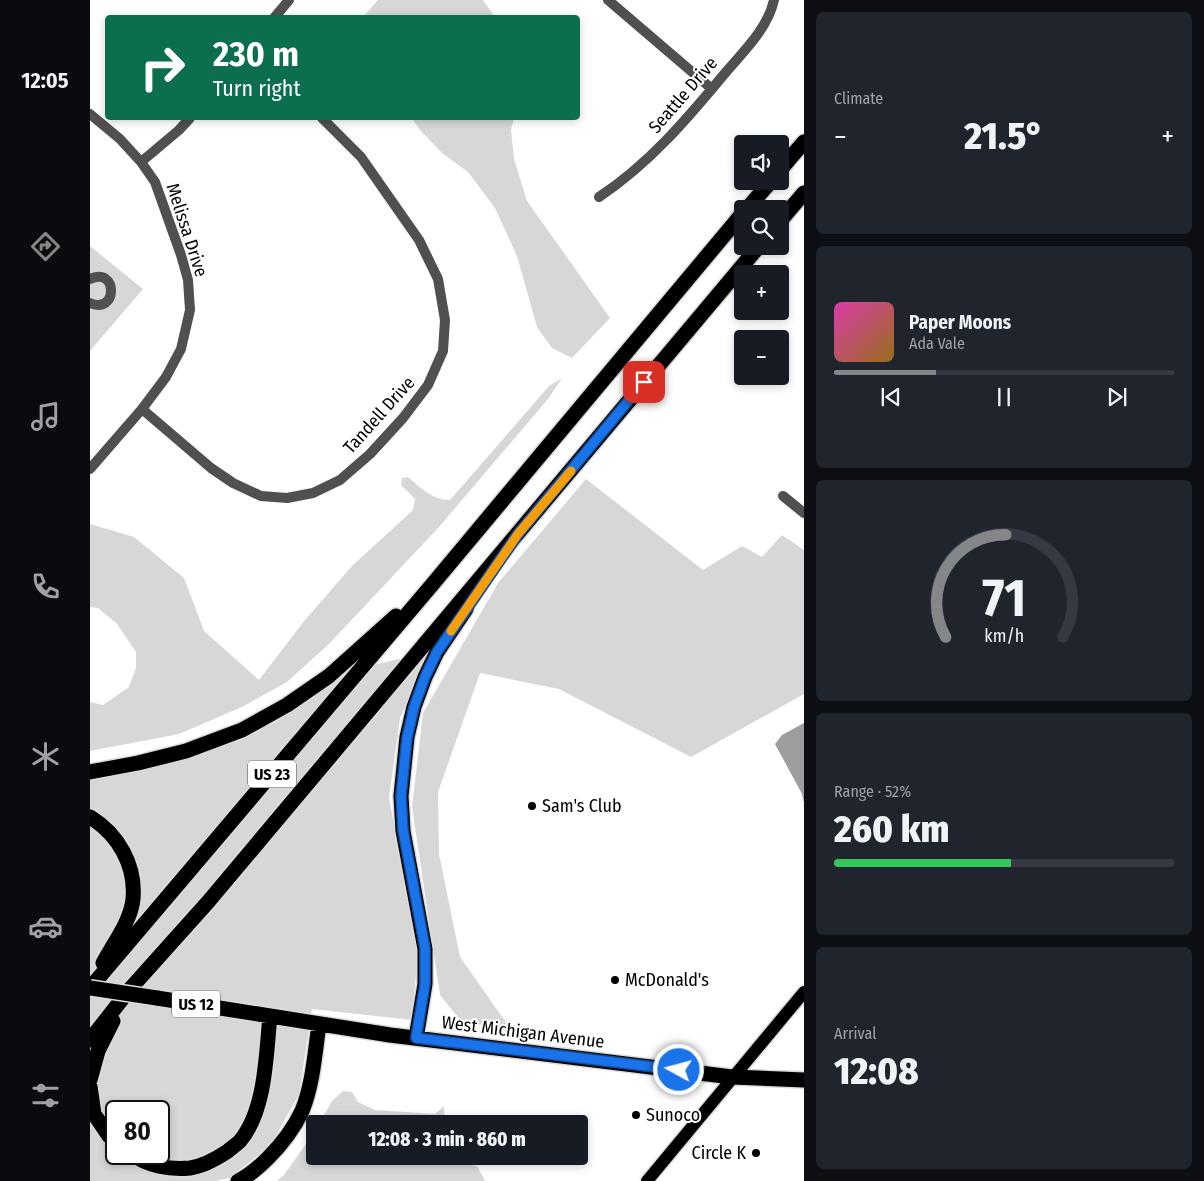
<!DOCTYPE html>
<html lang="en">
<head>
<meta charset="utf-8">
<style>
	body { margin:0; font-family:"Fira Sans Condensed",sans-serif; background:#20242c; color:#f1f3f6; height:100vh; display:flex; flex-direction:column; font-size:19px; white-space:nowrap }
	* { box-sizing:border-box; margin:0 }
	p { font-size:16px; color:#9ea1a6 }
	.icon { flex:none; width:28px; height:28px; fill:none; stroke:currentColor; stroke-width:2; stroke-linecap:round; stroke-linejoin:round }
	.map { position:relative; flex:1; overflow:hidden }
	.details { display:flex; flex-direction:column; gap:12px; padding:12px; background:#0d0f14; width:400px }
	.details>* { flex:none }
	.hud { position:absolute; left:15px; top:15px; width:475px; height:105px; border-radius:5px; box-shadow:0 2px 8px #0003; background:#0b6e4f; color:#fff; overflow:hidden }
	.controls { position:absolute; left:644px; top:135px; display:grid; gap:10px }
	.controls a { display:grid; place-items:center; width:55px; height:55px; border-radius:5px; background:#171b24; box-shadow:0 2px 8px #0003; font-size:25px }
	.speed { position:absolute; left:15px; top:1100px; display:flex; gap:10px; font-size:25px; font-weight:700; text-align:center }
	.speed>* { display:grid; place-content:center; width:65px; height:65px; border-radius:50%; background:#171b24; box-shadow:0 2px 8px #0003; line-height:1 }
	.speed .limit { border:2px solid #111; border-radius:8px; background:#fff; color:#111 }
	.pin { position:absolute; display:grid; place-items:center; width:42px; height:42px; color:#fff; margin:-21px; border-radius:10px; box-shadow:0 2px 8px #0006 }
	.me { position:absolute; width:55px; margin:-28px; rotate:277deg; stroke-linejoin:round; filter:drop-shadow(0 0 4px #0008) }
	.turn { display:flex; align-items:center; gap:18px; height:105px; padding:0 25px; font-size:22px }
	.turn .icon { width:65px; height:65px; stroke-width:2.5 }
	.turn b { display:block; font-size:35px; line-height:42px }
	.big { font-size:38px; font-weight:800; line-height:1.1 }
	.details .widget { flex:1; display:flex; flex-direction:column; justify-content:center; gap:8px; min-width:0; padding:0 18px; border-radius:8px; background:#20242c }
	.details .dial { align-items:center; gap:0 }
	.dial svg { height:130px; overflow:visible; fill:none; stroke:#363941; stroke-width:7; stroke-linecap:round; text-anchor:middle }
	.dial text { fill:#f1f3f6; stroke:none }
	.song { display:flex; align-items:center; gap:15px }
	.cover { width:60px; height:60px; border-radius:8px; background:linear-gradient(135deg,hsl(320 70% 55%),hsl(40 70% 35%)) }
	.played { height:5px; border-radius:2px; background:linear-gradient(90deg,#858687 30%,#363941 30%) }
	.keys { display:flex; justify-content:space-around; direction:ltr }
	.heat { display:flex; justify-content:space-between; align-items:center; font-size:28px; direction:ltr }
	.charge { height:8px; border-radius:4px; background:linear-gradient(90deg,#34c759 52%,#363941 0) }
	.trip { position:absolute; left:216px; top:1115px; width:282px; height:50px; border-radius:5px; background:#171b24; box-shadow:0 2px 8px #0003; font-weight:800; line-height:50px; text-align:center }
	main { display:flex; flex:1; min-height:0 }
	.dock { display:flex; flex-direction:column; width:90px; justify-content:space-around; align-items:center; background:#090b0e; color:#9ea1a6 }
	.dock .icon { width:35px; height:35px }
	.dock .selected { color:#858687 }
	.dock b { font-size:22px; color:#f1f3f6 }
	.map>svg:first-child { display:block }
	.green { fill:#d7d7d7; fill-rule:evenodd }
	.water { fill:#9e9e9e }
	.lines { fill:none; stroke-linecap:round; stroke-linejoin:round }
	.major-casing { stroke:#dbdbdb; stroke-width:15 }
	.highway-casing { stroke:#dbdbdb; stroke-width:18 }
	.minor { stroke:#505050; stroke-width:10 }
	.major { stroke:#000; stroke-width:12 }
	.highway { stroke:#000; stroke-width:15 }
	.highway-bridge-casing { stroke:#dbdbdb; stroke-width:18; stroke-linecap:butt }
	.highway-bridge { stroke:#000; stroke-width:15 }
	.route-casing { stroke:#114b97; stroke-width:12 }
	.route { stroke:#1a73e8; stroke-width:9 }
	.slow { stroke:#f59e0b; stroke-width:9 }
	.poi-dot { fill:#000; stroke:#fff; stroke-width:2 }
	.labels { text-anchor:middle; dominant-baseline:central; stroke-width:4; stroke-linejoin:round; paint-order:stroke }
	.shield { fill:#fff; stroke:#4c4c4c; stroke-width:1 }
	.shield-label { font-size:16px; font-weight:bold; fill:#000 }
	.street-label { font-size:18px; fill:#000; stroke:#fff }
	.poi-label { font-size:18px; fill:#000; stroke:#fff; text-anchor:start }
</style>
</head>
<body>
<main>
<nav class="dock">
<b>12:05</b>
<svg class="icon selected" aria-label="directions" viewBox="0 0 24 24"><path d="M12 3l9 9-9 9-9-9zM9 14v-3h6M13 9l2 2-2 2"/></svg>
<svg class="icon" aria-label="music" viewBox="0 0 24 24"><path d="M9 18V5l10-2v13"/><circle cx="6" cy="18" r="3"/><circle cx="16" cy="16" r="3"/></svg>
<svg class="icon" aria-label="phone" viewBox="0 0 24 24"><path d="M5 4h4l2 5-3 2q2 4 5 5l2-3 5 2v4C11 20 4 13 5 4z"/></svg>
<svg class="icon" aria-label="climate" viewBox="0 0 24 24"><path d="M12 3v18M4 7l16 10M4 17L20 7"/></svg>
<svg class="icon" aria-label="car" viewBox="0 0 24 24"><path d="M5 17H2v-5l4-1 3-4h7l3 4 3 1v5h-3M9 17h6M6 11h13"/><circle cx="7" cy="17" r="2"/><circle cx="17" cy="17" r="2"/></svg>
<svg class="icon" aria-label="filters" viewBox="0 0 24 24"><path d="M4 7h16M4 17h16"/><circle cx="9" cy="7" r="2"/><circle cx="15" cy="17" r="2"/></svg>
</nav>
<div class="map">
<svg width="714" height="1181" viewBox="0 0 714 1181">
	<rect width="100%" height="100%" fill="#fff"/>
	<path class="green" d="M288,0H393L405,17H273Z
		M322,118H424L421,130L424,159L437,201L520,318L482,358L462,348L447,327L427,256L405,208L378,172L352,153L330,130Z
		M0,246L53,289L0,351Z
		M472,378L458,399L349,527L239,644L197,682L152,707L89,734L0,751V702L13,705L39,687L46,668V652L27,624L8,608L0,607V524L44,537L94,578L114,631L169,680L215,620L262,566L323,510L325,499L311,485L312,478L318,477C331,488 342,500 360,500L459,386Z
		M496,479L613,570L652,546L672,557L692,535L714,550V694L601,757L469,689L390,673L348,792L349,854L370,957L422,1031L371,1021L350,995L322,807L333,713L408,583Z
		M339,652L310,718L299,798L328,951L322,1020L222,1009L209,1094L181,1145L139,1178L126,1181H0V779L107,755L186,722L253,672ZM26,1111H69V1154H26Z
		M253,1091L262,1092L268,1102L285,1110L345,1114L354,1106L355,1124H229L242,1101Z
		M225,1131V1156H354L356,1163L374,1164L387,1166L395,1181H187L194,1175Z"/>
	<path class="water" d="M714,723V803L712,794L685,744L692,735Z"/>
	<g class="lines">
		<g class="major-casing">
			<path id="major" d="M557,1181L714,992"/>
		</g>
		<g class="highway-casing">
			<path id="highway" d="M690,170L714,142
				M657,209L681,181
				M690,221L714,193
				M0,772L48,763L96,751L152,730L197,705L239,676L306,616
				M0,817C28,834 46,865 43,899C41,921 23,944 13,963
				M0,988L341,586L652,214
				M67,998L300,1035L642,1077L714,1080
				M326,1038L335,984V949L313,831L311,796L317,737L324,707L335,677L347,652L376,609
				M0,1040L40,989L118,902L669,246
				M0,1080L8,1051L23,1021
				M0,1086L4,1114L19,1136L26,1141
				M42,1154C57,1166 80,1170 100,1168C114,1166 126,1159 138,1151C141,1148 146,1145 150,1141C176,1110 176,1054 180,1016
				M148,1181C159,1176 170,1166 178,1158C192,1144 204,1128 212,1111C223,1084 225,1052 229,1024"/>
		</g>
		<path class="minor" d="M518,0L622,89
			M184,18L199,0
			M0,114L30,139L51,162L65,182L91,255L98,280L100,310L91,349L76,377L52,409L0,469
			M51,162L89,130L100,118
			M509,197C559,164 598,118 636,72C654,51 678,28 684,0
			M0,279C28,266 28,315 0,303
			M52,409L121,468L143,483L171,496L197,498L223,493L250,480L280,454L313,418L338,385L353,351L355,320L348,279L329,240L271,157L232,118
			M693,496L714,513"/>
		<use href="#major" class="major"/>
		<use href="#highway" class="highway"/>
		<g class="highway-bridge-casing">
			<path id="highway-bridge" d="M0,988L67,998"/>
		</g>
		<use href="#highway-bridge" class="highway-bridge"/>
	</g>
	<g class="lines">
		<g class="route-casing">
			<path id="route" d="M554,382L428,534L347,652L335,677L324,707L317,738L311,796L313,830L335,948V984L326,1038L589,1070"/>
		</g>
		<use href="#route" class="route"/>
		<path class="slow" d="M361,631L428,534L481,471"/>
	</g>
	<g class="poi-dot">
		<circle cx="442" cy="806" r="5"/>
		<circle cx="525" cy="980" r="5"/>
		<circle cx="546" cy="1115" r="5"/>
		<circle cx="666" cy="1153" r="5"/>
	</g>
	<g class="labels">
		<g class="shield">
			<rect x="158" y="760.5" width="48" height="27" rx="4"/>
			<rect x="82" y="990.5" width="48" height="27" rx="4"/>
		</g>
		<g class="shield-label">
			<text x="182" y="774">US 23</text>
			<text x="106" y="1004">US 12</text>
		</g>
		<g class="street-label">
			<text transform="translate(593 95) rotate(-49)">Seattle Drive</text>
			<text transform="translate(97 230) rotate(72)">Melissa Drive</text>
			<text transform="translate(289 415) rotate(-48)">Tandell Drive</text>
			<text transform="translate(433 1032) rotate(7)">West Michigan Avenue</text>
		</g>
		<g class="poi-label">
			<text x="452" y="806">Sam's Club</text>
			<text x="535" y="980">McDonald's</text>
			<text x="556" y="1115">Sunoco</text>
			<text x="656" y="1153" text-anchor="end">Circle K</text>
		</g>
	</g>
</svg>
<div class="controls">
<a><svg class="icon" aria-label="sound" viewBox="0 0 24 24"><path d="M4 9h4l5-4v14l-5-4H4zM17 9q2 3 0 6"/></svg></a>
<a><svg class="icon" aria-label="search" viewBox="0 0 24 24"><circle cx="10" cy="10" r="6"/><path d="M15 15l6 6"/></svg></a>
<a>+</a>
<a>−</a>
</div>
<div class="speed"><div class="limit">80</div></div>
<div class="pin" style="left:554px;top:382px;background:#d93025"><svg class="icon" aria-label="arrive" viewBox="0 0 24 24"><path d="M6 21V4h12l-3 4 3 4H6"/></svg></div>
<svg class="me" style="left:589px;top:1070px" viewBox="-20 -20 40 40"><circle r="17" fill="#1a73e8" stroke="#fff" stroke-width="3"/><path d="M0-11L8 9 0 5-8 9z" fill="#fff"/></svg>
<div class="trip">12:08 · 3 min · 860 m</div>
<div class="hud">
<div class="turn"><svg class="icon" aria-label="right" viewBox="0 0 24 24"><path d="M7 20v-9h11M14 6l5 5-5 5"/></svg><div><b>230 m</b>Turn right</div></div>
</div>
</div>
<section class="details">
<div class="widget"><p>Climate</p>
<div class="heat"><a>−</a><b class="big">21.5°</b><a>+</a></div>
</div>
<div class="widget">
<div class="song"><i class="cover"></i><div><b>Paper Moons</b><p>Ada Vale</p></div></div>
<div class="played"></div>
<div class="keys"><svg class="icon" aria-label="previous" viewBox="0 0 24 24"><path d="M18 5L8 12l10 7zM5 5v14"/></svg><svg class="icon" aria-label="pause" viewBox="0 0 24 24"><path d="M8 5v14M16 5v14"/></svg><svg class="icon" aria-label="next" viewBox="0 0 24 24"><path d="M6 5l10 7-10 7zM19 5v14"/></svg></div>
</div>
<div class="widget dial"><svg viewBox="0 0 100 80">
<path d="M14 69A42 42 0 1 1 86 69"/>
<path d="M14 69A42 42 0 0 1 51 6" stroke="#858687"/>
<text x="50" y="56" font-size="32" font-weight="700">71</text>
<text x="50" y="72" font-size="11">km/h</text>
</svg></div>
<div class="widget"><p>Range · 52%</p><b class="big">260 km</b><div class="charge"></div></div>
<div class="widget"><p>Arrival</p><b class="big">12:08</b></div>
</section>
</main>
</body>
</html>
